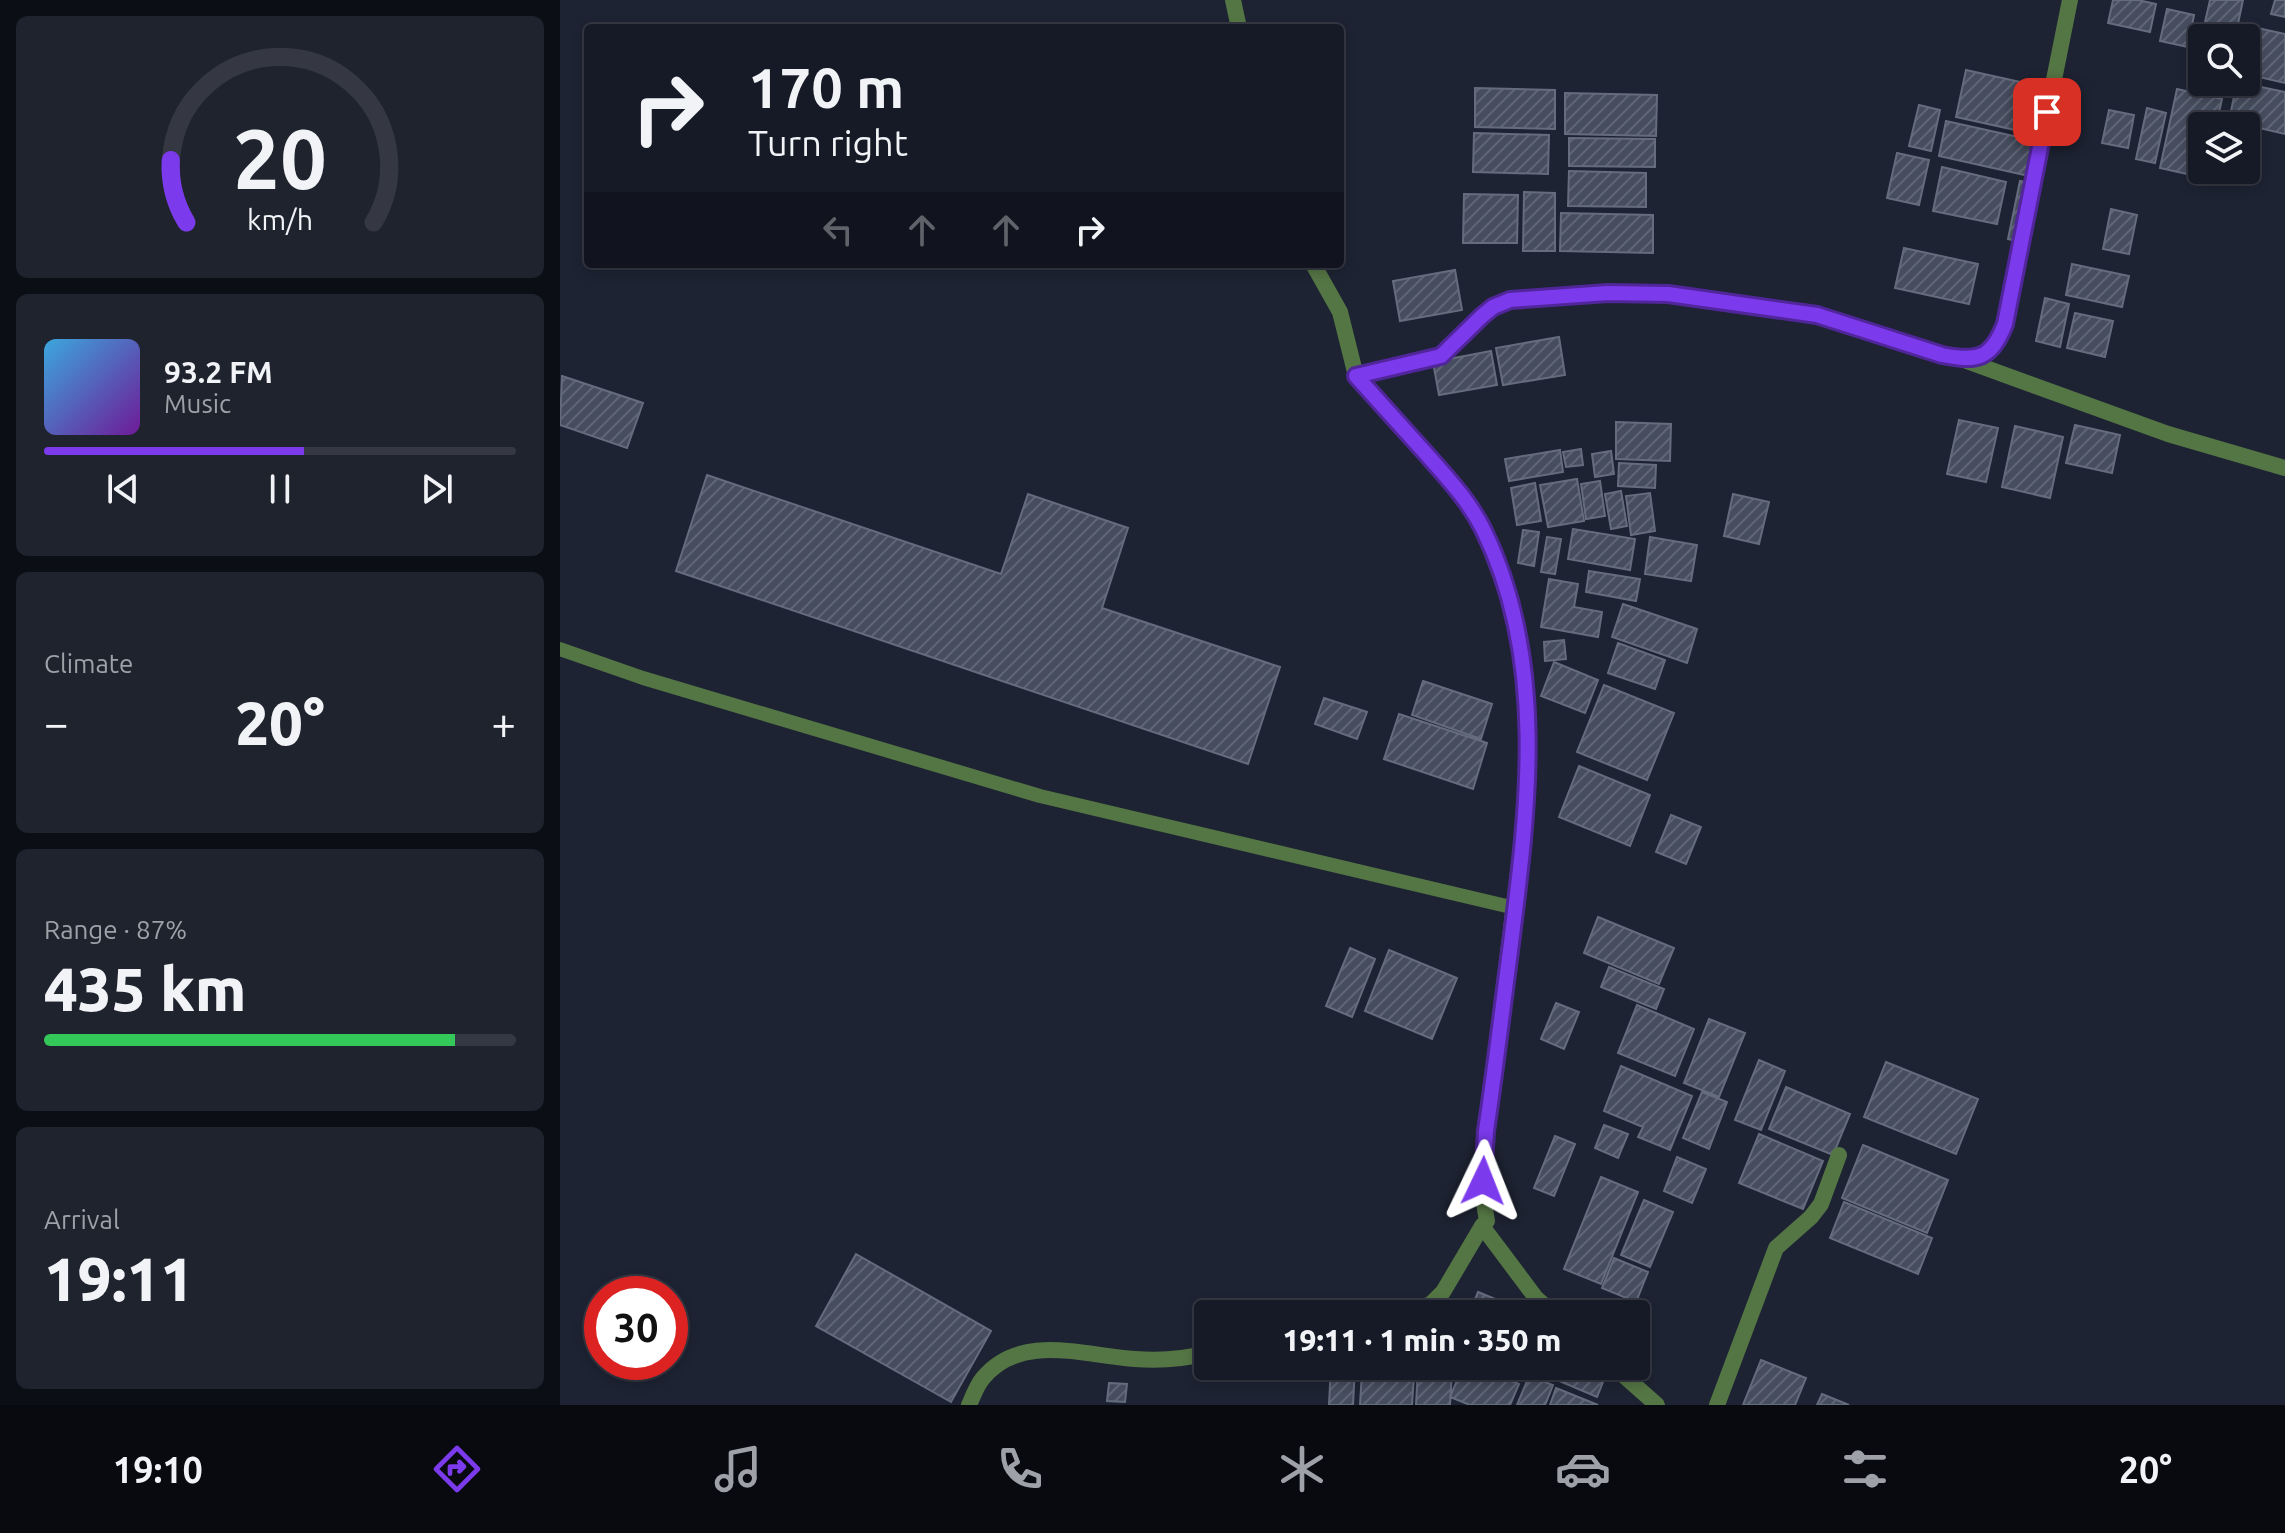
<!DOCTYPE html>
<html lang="en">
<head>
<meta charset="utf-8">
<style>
	body { margin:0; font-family:Ubuntu,sans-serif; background:#1f232e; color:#f1f3f6; height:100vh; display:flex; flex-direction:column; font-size:30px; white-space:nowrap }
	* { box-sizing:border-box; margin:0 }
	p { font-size:26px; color:#9ea1a7 }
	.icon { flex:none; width:44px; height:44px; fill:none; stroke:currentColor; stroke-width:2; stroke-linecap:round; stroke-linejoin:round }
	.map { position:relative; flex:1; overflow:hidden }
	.side { display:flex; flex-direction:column; gap:16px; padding:16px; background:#0c0e15; width:560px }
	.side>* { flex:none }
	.guide { position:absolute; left:24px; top:24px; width:760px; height:244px; border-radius:8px; box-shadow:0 4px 12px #0003,0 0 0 2px #353843; background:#161a26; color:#f1f3f6; overflow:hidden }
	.fabs { position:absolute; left:1628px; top:24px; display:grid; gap:16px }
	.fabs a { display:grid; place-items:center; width:72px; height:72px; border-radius:8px; background:#161a26; box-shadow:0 4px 12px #0003,0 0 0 2px #353843; font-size:40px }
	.speed { position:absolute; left:24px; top:1276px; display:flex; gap:16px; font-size:40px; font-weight:700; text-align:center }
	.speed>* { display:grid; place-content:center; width:104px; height:104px; border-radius:50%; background:#161a26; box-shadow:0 4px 12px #0003,0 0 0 2px #353843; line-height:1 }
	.speed .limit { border:12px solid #d22; background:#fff; color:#111 }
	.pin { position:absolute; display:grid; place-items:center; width:68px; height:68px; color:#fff; margin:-34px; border-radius:16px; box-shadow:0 4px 12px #0006 }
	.me { position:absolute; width:88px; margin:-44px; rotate:2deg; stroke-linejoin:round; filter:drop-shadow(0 0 6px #0008) }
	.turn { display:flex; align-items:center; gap:28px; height:168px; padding:0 32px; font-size:36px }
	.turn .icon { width:104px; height:104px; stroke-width:2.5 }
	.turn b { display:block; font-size:56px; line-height:68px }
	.lanes { display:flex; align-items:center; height:76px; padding:0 32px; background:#0003; justify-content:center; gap:40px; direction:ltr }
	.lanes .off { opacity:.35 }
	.big { font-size:60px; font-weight:800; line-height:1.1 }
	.side .card { flex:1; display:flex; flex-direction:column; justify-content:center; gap:12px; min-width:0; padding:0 28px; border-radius:12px; background:#1f232e }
	.side .dial { align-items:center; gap:0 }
	.dial svg { height:208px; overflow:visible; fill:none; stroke:#353843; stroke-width:7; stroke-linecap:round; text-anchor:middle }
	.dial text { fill:#f1f3f6; stroke:none }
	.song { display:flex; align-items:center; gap:24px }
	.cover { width:96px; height:96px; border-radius:12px; background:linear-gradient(135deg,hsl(200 70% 55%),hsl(280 70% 35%)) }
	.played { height:8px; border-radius:4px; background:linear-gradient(90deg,#7c3aed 55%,#353843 55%) }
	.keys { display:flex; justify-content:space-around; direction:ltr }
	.heat { display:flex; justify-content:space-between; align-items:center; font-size:44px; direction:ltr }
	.charge { height:12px; border-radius:6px; background:linear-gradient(90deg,#34c759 87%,#353843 0) }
	.trip { position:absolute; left:634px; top:1300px; width:456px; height:80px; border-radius:8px; background:#161a26; box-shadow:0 4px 12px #0003,0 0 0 2px #353843; font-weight:800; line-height:80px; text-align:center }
	.menu { display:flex; height:128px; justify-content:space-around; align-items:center; background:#090a0f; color:#9ea1a7 }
	.menu .icon { width:56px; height:56px }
	.menu .active { color:#7c3aed }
	.menu b { font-size:36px; color:#f1f3f6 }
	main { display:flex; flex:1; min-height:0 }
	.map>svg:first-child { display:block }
	.building { fill:url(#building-hatch); stroke:#656c7e; stroke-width:2 }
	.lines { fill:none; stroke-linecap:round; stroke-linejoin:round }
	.lane { stroke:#547544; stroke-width:14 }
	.street { stroke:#547544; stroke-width:16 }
	.route-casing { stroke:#51269a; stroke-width:20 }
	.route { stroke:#7c3aed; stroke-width:14 }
</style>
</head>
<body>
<main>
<section class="side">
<div class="card dial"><svg viewBox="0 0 100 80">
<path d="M14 69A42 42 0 1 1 86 69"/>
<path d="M14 69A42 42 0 0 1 8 45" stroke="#7c3aed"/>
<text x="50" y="56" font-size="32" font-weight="700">20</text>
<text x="50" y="72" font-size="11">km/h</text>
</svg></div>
<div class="card">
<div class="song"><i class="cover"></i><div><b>93.2 FM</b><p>Music</p></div></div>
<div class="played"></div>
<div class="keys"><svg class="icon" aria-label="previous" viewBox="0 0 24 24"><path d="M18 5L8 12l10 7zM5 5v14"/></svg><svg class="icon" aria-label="pause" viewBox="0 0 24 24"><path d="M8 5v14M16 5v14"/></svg><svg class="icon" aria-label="next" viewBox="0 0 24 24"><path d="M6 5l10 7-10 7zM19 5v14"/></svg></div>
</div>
<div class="card"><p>Climate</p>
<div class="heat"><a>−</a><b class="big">20°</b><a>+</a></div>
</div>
<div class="card"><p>Range · 87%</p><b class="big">435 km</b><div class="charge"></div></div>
<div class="card"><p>Arrival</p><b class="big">19:11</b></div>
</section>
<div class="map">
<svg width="1725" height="1405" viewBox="0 0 1725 1405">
	<defs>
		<pattern id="building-hatch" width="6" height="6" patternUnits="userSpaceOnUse" patternTransform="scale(2)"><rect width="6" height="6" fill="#464d5e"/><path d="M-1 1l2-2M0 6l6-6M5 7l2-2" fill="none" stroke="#606675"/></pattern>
	</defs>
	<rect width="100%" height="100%" fill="#1d2332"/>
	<path class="building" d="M1553,0H1578L1596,4L1590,32L1548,23Z
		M1650,0H1683L1675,38H1642V63L1636,62Z
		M1715,0H1725V17L1711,14Z
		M1607,9L1634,15L1628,47L1600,41Z
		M1684,25L1725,34V83L1686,74V38H1681Z
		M1406,70L1488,88L1478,135L1396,117Z
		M1677,82L1725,92V134L1669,121Z
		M915,88L995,90V129L915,127Z
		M1617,89L1662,99L1656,126H1642V170H1646L1645,178L1600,168Z
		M1005,93L1097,95L1096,136L1005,134Z
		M1359,105L1380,110L1371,151L1349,146Z
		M1587,108L1606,113L1595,163L1576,159Z
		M1549,110L1574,115L1568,148L1542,143Z
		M1386,121L1476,141L1469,176L1379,156Z
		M914,133L989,135L988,174L913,172Z
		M1009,138L1095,139V167L1009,166Z
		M1337,153L1369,160L1359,205L1327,198Z
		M1382,167L1446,182L1437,224L1373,211Z
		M1650,170H1676L1674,179L1650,174Z
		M1009,171L1086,173V207L1008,206Z
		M1460,181L1478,184L1465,243L1448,239Z
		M964,192L995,193V251H963Z
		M904,194L958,195L957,243H903Z
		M1551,209L1577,215L1569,254L1543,249Z
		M1001,213L1093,215V253L1000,251Z
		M1344,248L1418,264L1409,304L1335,288Z
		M1512,264L1569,276L1562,307L1506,295Z
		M895,270L902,310L840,321L833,281Z
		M1485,298L1509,304L1500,347L1476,341Z
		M1515,313L1553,321L1545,357L1507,348Z
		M999,337L1005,375L943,385L936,348Z
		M931,351L937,385L879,395L873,362Z
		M2,376L83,403L67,448L0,425Z
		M1399,420L1438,428L1426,482L1387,474Z
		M1056,422L1111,424L1110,461L1056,459Z
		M1515,425L1560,435L1552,473L1506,463Z
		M1455,426L1503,437L1490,498L1442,487Z
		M1021,449L1023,465L1006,467L1003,452Z
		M1000,450L1003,472L949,481L945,459Z
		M1051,451L1054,474L1035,477L1032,454Z
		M1059,463L1096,465L1095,488L1058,486Z
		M147,475L441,574L468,494L568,528L542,608L720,667L688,764L116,571Z
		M1017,479L1024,521L988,527L980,485Z
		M1040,481L1045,516L1026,519L1021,484Z
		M975,483L981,521L957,525L951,488Z
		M1061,491L1067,526L1051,529L1045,494Z
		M1090,493L1095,531L1071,535L1066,496Z
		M1173,494L1209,502L1199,544L1164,536Z
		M1013,529L1075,539L1070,570L1008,559Z
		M963,530L979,532L974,566L958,563Z
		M987,537L1001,539L995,574L981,572Z
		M1090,537L1137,545L1131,581L1085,574Z
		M1029,571L1080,579L1076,601L1026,592Z
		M989,579L1018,584L1014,607L1042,612L1038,637L981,627Z
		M1063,604L1137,629L1127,663L1052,637Z
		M1004,640L1006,659L985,661L984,642Z
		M1058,643L1105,660L1095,689L1048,673Z
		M994,662L1038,680L1025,713L981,696Z
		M863,681L932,704L921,739L852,715Z
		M1044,685L1114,713L1087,780L1017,752Z
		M764,698L807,712L797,739L755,724Z
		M839,714L927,743L913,789L824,759Z
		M1019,766L1090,795L1070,846L999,817Z
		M1111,815L1141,827L1126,864L1096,852Z
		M1038,917L1114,948L1099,984L1024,953Z
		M790,948L815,959L792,1017L766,1006Z
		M829,950L897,978L872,1039L805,1011Z
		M1049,967L1104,989L1096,1009L1041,987Z
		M996,1003L1019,1012L1004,1049L981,1039Z
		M1077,1005L1134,1029L1115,1076L1058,1053Z
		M1149,1019L1185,1033L1159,1097L1124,1083Z
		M1199,1060L1225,1071L1201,1130L1175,1120Z
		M1326,1062L1418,1099L1396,1154L1304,1117Z
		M1061,1066L1132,1096L1110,1150L1078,1137L1083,1127L1044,1111Z
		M1226,1087L1290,1114L1273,1155L1209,1129Z
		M1142,1092L1167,1102L1149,1149L1123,1138Z
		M1044,1125L1068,1134L1058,1158L1035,1148Z
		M1199,1134L1263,1161L1243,1209L1179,1183Z
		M995,1136L1015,1144L994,1196L974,1188Z
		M1303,1145L1388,1180L1367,1233L1282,1198Z
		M1117,1157L1146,1169L1132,1203L1104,1191Z
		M1041,1177L1078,1192L1041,1284L1004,1269Z
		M1084,1200L1113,1212L1090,1267L1061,1255Z
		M1284,1202L1372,1238L1358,1274L1270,1238Z
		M296,1254L431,1331L391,1402L256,1326Z
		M1054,1258L1088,1272L1076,1302L1042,1288Z
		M918,1292L972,1314H909Z
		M1201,1360L1246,1378L1235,1405H1183Z
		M771,1366H795L793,1405H769Z
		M903,1366H915L959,1384L950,1405H910L890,1397Z
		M934,1366H969L964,1378Z
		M988,1366H1046L1049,1367L1037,1397L985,1375Z
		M858,1368L892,1371L890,1405H856Z
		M802,1371L854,1375L852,1405H800Z
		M969,1376L993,1385L985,1405H957Z
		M549,1383L567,1384L565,1402L547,1401Z
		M996,1388L1038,1405H990Z
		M1262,1394L1289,1405H1257Z"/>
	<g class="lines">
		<path class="lane" d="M0,649L83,678L480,796L955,908"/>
		<path class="street" d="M673,0L679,28
			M753,264L780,312L796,376L906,499L923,529L952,607L960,643L967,703V800L926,1131L923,1197L927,1221L922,1226L976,1298L994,1314
			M1404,360L1608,434L1725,468
			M796,376L881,356L922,316L933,307L950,300L1048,293L1108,294L1257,315L1382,355C1418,362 1431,359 1445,324L1510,0
			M845,1314L871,1304L883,1292L922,1226
			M1053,1366L1097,1405
			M409,1405C413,1396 417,1385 423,1378C461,1332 525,1356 575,1359C599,1361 624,1359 648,1353
			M1157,1405L1216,1248L1251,1217L1261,1204L1279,1155"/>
	</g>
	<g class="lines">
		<g class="route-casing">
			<path id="route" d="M923,1181L926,1131C935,1071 942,1011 950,951C968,811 988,660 923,529C909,501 889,480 869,457C845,430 820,403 796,376L881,356L922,316L933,307L950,300L1048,293L1108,294L1257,315L1382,355C1418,362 1431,359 1445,324L1487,112"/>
		</g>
		<use href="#route" class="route"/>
	</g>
</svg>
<div class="fabs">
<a><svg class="icon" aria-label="search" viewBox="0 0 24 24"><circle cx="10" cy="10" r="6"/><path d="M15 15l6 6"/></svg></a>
<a><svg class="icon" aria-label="layers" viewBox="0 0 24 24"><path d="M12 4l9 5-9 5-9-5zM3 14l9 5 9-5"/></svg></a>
</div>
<div class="speed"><div class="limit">30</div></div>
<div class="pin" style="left:1487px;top:112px;background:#d93025"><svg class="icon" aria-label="arrive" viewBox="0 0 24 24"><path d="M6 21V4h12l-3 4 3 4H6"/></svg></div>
<svg class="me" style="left:923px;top:1181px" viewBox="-20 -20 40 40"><path d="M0-17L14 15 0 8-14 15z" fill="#7c3aed" stroke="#fff" stroke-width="4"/></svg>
<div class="trip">19:11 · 1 min · 350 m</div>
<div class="guide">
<div class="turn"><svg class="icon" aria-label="right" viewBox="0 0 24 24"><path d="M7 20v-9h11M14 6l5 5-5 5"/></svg><div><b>170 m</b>Turn right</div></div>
<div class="lanes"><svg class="icon off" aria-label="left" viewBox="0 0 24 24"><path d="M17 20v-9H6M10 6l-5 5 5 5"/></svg><svg class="icon off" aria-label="ahead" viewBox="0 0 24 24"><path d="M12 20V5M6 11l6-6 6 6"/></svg><svg class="icon off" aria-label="ahead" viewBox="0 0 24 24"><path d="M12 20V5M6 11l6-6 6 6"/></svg><svg class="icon" aria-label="right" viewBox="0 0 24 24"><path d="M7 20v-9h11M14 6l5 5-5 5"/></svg></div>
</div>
</div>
</main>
<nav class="menu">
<b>19:10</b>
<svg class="icon active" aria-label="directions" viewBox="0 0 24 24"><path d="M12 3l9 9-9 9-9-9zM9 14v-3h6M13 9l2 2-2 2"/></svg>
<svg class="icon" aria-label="music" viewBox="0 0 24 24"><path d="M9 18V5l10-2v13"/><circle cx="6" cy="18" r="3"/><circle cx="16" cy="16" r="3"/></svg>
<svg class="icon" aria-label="phone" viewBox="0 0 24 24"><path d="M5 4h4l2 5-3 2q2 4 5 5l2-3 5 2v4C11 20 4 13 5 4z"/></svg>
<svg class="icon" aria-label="climate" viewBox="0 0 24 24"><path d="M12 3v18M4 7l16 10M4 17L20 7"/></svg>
<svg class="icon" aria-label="car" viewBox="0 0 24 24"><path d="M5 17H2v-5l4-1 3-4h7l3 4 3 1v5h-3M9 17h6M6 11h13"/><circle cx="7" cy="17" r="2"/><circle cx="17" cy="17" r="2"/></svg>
<svg class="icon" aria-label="filters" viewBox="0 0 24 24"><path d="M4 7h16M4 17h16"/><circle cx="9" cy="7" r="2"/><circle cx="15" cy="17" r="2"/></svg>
<b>20°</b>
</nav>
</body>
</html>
